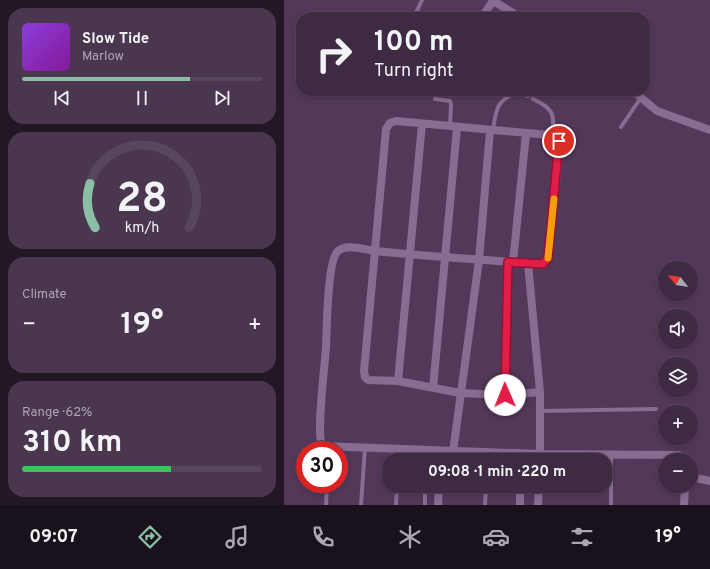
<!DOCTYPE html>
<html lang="en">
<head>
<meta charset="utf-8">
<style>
	body { margin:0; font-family:Overpass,sans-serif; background:#4a364f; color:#f1f3f6; height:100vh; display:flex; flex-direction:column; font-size:15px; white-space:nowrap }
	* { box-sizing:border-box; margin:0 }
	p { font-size:13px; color:#ada7b2 }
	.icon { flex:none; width:22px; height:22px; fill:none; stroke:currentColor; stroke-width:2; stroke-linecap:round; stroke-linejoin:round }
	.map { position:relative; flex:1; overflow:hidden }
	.drawer { display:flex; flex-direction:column; gap:8px; padding:8px; background:#231725; width:284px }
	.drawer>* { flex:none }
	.top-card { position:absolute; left:12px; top:12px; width:354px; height:84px; border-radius:16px; box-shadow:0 2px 6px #0003,0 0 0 1px #58465d; background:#3f2a44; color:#f1f3f6; overflow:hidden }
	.needle { width:26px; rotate:300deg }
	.fabs { position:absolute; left:374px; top:261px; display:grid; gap:8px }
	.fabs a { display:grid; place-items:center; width:40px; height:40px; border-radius:50%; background:#3f2a44; box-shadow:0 2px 6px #0003,0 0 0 1px #58465d; font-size:20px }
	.speed { position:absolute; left:12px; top:441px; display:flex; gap:8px; font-size:20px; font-weight:700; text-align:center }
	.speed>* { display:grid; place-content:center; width:52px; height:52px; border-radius:50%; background:#3f2a44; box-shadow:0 2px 6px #0003,0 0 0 1px #58465d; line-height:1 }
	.speed .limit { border:6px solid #d22; background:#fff; color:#111 }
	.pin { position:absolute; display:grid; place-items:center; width:34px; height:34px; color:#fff; margin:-17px; border:2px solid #fff; border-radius:50%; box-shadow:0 1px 4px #0007 }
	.me { position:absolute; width:44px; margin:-22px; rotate:359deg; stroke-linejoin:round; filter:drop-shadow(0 0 3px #0008) }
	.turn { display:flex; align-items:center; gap:14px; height:84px; padding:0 12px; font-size:18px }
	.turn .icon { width:52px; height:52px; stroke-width:2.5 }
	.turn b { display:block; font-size:28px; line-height:34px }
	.big { font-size:30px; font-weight:700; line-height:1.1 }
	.drawer .widget { flex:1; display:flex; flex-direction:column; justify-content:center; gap:6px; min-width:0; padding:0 14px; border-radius:16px; background:#4a364f }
	.drawer .dial { align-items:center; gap:0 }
	.dial svg { height:104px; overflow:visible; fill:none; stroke:#58465d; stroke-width:7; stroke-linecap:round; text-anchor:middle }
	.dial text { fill:#f1f3f6; stroke:none }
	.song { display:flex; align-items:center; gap:12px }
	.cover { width:48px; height:48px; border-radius:6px; background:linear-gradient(135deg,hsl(270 70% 55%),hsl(290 70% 35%)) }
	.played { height:4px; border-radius:2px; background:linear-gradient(90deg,#8abfa5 70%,#58465d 70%) }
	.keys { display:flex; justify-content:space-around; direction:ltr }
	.heat { display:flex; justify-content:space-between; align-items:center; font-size:22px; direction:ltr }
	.charge { height:6px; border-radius:3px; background:linear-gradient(90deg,#34c759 62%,#58465d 0) }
	.trip { position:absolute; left:98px; top:453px; width:230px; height:40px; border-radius:16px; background:#3f2a44; box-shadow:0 2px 6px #0003,0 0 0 1px #58465d; font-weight:700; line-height:40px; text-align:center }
	.tabs { display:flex; height:64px; justify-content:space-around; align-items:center; background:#19111b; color:#ada7b2 }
	.tabs .icon { width:28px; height:28px }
	.tabs .on { color:#8abfa5 }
	.tabs b { font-size:18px; color:#f1f3f6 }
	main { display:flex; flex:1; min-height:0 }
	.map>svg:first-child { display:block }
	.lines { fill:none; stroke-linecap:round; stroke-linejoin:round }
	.lane { stroke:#8a6b92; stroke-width:4 }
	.street { stroke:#8a6b92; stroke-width:8 }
	.route-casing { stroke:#92132f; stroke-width:10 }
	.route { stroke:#e11d48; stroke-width:7 }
	.slow { stroke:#f59e0b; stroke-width:7 }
</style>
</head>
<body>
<main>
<section class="drawer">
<div class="widget">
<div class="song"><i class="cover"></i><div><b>Slow Tide</b><p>Marlow</p></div></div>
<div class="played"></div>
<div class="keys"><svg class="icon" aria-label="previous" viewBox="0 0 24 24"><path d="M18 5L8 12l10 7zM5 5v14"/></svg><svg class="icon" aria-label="pause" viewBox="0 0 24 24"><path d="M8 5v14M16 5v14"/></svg><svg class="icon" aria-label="next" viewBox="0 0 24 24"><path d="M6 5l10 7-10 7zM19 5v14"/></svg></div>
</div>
<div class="widget dial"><svg viewBox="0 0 100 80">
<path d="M14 69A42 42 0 1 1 86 69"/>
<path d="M14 69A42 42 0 0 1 10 35" stroke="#8abfa5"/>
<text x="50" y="56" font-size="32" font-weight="700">28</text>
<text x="50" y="72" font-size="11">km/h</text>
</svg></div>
<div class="widget"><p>Climate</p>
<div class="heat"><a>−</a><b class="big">19°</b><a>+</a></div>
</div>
<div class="widget"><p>Range · 62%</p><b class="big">310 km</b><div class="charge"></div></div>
</section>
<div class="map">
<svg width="426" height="505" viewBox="0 0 426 505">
	<rect width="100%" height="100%" fill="#54385a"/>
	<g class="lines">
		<path class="lane" d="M133,11L145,17
			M130,17L138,0
			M151,99L166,101L167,105L166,126
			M249,99C270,109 270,113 269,136
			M337,127L356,99
			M209,130C212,110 212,101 232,93L244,96
			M257,411L372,409
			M114,460V450
			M42,505L43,484
			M77,505L81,448
			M112,505L113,486
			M141,505V486
			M201,505L202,486
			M327,505V455"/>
		<path class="street" d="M208,0L235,17
			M198,17L209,1
			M349,91L373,111L426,130
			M229,262L242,134
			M244,263L256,392V460
			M114,381L138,124
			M149,388L173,128
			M256,392L221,395L176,393L114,381L84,380L81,377L80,371L102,129L106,123L112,121L265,135L272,138L276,145L264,258L259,264C203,260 147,257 92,251C81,250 63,243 54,251C43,260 43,330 42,347C41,365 32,434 38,446L256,454L394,455L401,458L402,460
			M221,395L224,262
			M169,452L195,260L206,131
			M407,477L426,481
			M154,505L155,486
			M236,505V486
			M254,505L255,486
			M400,505L401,486"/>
	</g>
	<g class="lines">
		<g class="route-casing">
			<path id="route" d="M221,395L224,262L259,264L264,258L275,141"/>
		</g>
		<use href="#route" class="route"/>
		<path class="slow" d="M264,258L270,199"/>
	</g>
</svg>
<div class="fabs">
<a><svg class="needle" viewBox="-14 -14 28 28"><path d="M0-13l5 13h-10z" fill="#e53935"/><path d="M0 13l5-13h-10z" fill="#ada7b2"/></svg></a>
<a><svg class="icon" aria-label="sound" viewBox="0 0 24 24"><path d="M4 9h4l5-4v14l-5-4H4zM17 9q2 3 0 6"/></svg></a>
<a><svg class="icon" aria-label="layers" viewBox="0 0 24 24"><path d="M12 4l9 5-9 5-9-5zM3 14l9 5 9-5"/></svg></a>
<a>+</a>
<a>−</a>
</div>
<div class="speed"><div class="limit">30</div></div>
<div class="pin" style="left:275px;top:141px;background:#d93025"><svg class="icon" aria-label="arrive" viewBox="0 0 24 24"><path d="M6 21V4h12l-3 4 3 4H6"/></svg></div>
<svg class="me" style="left:221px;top:395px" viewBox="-20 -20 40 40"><circle r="19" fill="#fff"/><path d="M0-13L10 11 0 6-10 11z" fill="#e11d48"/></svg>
<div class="trip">09:08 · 1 min · 220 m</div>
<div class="top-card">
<div class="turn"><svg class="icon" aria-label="right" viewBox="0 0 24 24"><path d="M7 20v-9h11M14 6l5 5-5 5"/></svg><div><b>100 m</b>Turn right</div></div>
</div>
</div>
</main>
<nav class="tabs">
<b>09:07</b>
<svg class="icon on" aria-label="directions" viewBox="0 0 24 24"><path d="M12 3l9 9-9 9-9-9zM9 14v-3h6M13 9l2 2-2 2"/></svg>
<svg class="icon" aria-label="music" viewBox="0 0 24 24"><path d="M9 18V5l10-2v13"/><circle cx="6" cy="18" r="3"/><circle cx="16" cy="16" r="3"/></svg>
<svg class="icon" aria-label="phone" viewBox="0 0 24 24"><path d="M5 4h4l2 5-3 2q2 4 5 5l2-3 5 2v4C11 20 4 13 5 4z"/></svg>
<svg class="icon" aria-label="climate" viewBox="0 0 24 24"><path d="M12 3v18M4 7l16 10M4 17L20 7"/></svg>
<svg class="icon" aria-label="car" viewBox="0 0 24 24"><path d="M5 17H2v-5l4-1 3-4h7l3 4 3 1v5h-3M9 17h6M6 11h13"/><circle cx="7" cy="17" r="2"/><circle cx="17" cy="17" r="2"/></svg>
<svg class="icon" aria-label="filters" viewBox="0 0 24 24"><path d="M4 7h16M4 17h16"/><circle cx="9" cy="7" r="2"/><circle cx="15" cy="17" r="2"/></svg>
<b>19°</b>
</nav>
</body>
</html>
